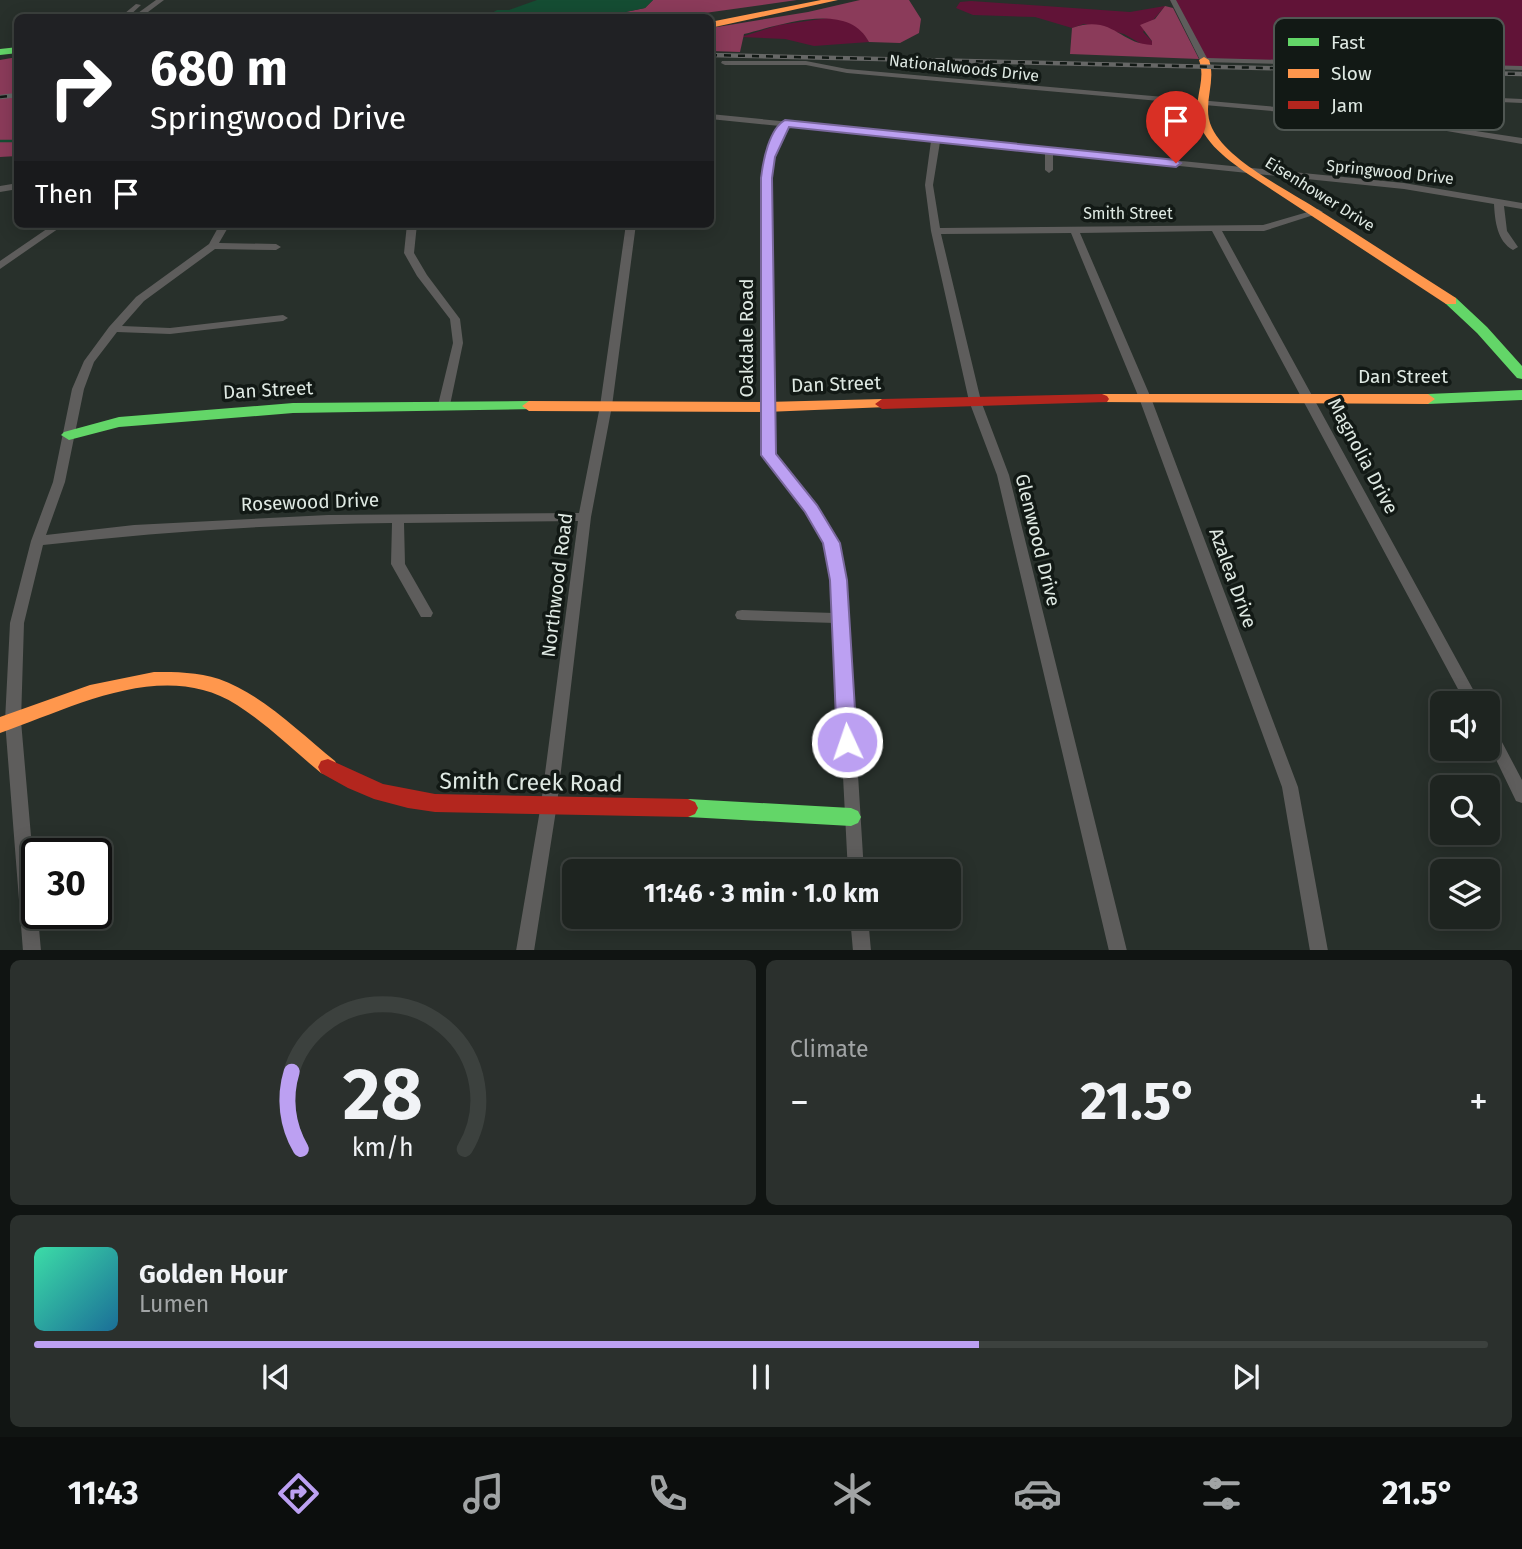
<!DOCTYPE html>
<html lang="en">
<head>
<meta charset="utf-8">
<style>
	body { margin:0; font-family:"Fira Sans",sans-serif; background:#2b302d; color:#f1f3f6; height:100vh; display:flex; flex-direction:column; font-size:26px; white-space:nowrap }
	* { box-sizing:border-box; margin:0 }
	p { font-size:23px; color:#a1a4a5 }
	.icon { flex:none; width:38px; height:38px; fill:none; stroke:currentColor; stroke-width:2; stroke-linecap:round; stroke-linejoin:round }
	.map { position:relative; height:950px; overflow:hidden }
	.sheet { display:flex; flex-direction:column; gap:10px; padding:10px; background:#101412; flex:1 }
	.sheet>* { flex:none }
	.hud { position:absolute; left:14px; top:14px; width:700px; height:214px; border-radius:10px; box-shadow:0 4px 18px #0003,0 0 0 2px #3c413e; background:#202124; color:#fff; overflow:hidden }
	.buttons { position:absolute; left:1430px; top:691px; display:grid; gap:14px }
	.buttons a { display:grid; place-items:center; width:70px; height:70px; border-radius:10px; background:#1e2420; box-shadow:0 4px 18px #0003,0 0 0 2px #3c413e; font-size:35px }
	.speed { position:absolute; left:21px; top:838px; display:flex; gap:14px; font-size:35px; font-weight:700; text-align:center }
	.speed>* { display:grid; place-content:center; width:91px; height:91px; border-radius:50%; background:#1e2420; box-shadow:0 4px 18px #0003,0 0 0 2px #3c413e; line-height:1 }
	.speed .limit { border:4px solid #111; border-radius:10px; background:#fff; color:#111 }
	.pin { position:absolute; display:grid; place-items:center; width:60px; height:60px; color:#fff; margin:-72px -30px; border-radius:50% 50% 50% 0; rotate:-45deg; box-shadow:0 0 7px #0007 }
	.pin .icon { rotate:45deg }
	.me { position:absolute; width:77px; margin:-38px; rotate:357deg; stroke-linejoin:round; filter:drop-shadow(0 0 5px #0008) }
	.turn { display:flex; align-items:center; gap:24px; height:147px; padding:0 21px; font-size:32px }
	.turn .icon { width:91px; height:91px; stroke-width:2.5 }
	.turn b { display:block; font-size:49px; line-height:60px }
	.then { display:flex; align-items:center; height:66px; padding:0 21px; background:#0003; gap:14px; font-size:26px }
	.big { font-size:52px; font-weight:700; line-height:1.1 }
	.sheet .card { flex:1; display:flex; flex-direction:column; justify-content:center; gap:10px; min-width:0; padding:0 24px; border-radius:10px; background:#2b302d }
	.sheet .dial { align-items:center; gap:0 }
	.dial svg { height:182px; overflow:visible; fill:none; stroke:#3c413e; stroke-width:7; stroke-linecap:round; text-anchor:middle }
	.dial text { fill:#f1f3f6; stroke:none }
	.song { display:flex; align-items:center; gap:21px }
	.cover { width:84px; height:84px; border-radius:10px; background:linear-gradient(135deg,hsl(160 70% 55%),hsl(200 70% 35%)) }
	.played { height:7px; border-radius:4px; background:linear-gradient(90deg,#bca0f2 65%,#3c413e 65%) }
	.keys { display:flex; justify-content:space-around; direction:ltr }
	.heat { display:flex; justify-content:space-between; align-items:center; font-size:38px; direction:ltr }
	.sheet .tiles { flex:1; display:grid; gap:10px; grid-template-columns:1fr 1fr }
	.card:last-child { grid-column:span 2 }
	.trip { position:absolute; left:562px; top:859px; width:399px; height:70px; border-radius:10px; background:#1e2420; box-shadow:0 4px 18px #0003,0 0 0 2px #3c413e; font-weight:700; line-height:70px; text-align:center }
	.dock { display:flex; height:112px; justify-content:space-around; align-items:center; background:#0c0e0d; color:#a1a4a5 }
	.dock .icon { width:49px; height:49px }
	.dock .selected { color:#bca0f2 }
	.dock b { font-size:32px; color:#f1f3f6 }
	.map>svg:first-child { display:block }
	.green { fill:#611337 }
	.forest { fill:#8b3b5a }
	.water { fill:#154d33 }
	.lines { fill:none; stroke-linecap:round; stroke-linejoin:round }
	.stream { stroke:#154d33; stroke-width:2.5 }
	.street { fill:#5e5d5c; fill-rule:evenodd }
	.fast { fill:#63d668; fill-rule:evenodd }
	.slow { fill:#ff974d; fill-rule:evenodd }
	.jam { fill:#b3261e; fill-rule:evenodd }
	.rail-casing { stroke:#666766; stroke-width:4.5 }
	.rail { stroke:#121915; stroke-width:2.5; stroke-dasharray:7; stroke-linecap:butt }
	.route { fill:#bca0f2; stroke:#7a689d; stroke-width:2 }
	.labels { text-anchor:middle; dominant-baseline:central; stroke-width:7; stroke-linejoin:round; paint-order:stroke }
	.far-street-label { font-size:16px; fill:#dfe9e3; stroke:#121915 }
	.street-label { font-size:19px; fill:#dfe9e3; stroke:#121915 }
	.near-street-label { font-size:23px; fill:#dfe9e3; stroke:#121915 }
	.key { fill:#121915; stroke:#505753; stroke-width:2 }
	.key-label { font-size:19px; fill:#dfe9e3 }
</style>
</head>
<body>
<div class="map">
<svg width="1522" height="951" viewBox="0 0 1522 951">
	<rect width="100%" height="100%" fill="#28302b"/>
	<path class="green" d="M1170,0H1522V68L1204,60Z
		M971,1L1130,12L1165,6L1143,32L1152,41V45H1143L1124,34L1084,24L1072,28L1035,17L973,15L956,8L960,2Z
		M835,17C851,21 861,26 869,42L814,46L785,39L741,37L779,25Z"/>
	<path class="forest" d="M653,0H797L676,17H618L615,14L645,8Z
		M860,0H909L921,19L919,33L900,43L869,42C848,0 780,25 744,34L740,52L711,51V28L808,12Z
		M1165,6L1173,8L1199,59L1070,54L1072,28C1113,14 1119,44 1152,45V41L1140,25L1155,19Z
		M17,57V156L0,157V60Z"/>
	<path class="water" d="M537,0H653L645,8L616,14L618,17L487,16L497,10H509Z"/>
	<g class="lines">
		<path class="stream" d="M0,141H18"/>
		<path class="street" d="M156,0H164L140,18H131Z
			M1170,0H1176L1207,58L1522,66V70L1204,62L1200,60Z
			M136,4L141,5L127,18H119Z
			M722,61H806L847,69L1333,112L1326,93L1330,91L1334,93L1341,113L1448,126V115L1452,104L1500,98L1522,99V103L1500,102L1458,108L1456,128L1522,138V144L1412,125L1338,117L847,73L806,65H725L721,63Z
			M710,114L1404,183L1522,203V209L1504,206L1507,231L1518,247L1513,250C1497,241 1495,221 1494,204L1404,189L1053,153V170L1049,173L1045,170V152L940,142L933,185L940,228L1263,225L1318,209L1323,212L1264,231H1222L1481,704H1466L1212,231L1080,233L1151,398L1298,787L1328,951H1310L1282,787L1139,398L1071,233L941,234L981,401L1009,475L1127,951H1109L997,475L969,401L931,231L925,185L931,141L788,126L773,157L770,178L775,454L816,506L838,543L846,580L864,872H848L835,623L742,620L737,619L735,615L737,611L742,610L834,613L832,580L824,543L807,511L763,455L762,178L765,157L780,126L710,119Z
			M18,183V189L0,192V186Z
			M54,224H65L0,269V261Z
			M220,224H230L219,243L276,244L281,247L276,250L215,249L144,301L122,326L170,328L283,315L288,318L283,321L170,334L117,332L94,362L84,389L65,482L46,535L134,525L328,515L579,513L600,406L626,224H636L612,406L591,517L557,804L534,951H516L541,804L578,521L404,523L405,564L433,613L431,617H421L391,564L392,523C275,524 158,532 43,545L24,623L21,721L41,951H23L5,721L10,623L31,541L53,482L72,389L84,361L109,327L136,297L209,244Z
			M407,224H417L414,253L427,275L460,319L463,343L450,405L444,409L438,405L453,343L450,319L417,276L404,253Z
			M1488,723L1493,725L1522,780V803L1516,801L1488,743Z
			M850,917H868L871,951H853Z"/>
		<path class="fast" d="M18,47V53L0,55V49Z
			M1451,297L1456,298L1487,327L1522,366V379L1517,378L1477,333L1446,304L1444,301Z
			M1522,390V400L1428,404L1421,399L1428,394Z
			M529,401L536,406L534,409L293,413L119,427L69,440L61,435L64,432L119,417L293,403Z
			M688,799L851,808L858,811L861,817L858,823L851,826L688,817L681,814L678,808L681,802Z"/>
		<path class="slow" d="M821,0H838L710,28V22Z
			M1204,57L1209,60C1217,83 1201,105 1212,128C1228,161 1286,189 1317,209C1363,238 1409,268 1456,298V304H1446L1248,174C1223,156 1191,134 1198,99C1200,85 1204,74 1199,60Z
			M1102,394H1428L1435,399L1428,404L1097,402L1095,399L1097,396Z
			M882,399L889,404L887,407L766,412L529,411L522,406L529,401L766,402Z
			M154,672C176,672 198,672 219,679C262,694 300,733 335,761L338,767L335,773L328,775L321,773C294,751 267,724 237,705C163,658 73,708 0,733V717L90,685Z"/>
		<path class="jam" d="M1102,394L1107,396L1109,399L1107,402L882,409L875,404L882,399Z
			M328,759L383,784L435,794L688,799L695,802L698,808L695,814L688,817L435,812L408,808L374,799L348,788L321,773L318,767L321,761Z"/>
		<g class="rail-casing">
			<path id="rail" d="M710,55L1522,74
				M0,97L18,95"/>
		</g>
		<use href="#rail" class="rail"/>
	</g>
	<path class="route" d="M785,120L1176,160L1181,163L1176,167L789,127L775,157L772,178L776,454L817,505L840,543L847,580L857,742L854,748L847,750L840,748L837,742L830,580L823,543L805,512L761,455V178C763,161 769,129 785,120Z"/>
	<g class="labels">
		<g class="far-street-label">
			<text transform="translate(964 68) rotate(6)">Nationalwoods Drive</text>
			<text transform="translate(1390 172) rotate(6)">Springwood Drive</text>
			<text transform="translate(1320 194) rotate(32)">Eisenhower Drive</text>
			<text x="1128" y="213">Smith Street</text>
		</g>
		<g class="street-label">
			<text transform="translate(746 338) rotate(-90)">Oakdale Road</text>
			<text x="1403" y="376">Dan Street</text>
			<text transform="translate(836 384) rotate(-2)">Dan Street</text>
			<text transform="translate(268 390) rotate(-3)">Dan Street</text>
			<text transform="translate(1363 456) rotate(62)">Magnolia Drive</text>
			<text transform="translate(310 502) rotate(-2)">Rosewood Drive</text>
			<text transform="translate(1038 540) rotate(76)">Glenwood Drive</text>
			<text transform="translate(1233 578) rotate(70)">Azalea Drive</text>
			<text transform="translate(557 585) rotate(-83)">Northwood Road</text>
		</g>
		<g class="near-street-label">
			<text transform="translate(531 782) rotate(1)">Smith Creek Road</text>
		</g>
	</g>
	<rect x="1274" y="18" width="230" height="112" rx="10" class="key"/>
	<rect x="1288" y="38" width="31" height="8" fill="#63d668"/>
	<rect x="1288" y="69" width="31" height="9" fill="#ff974d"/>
	<rect x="1288" y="101" width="31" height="8" fill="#b3261e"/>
	<g class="key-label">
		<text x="1331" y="49">Fast</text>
		<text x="1331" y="80">Slow</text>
		<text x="1331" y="112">Jam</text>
	</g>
</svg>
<div class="buttons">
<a><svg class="icon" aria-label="sound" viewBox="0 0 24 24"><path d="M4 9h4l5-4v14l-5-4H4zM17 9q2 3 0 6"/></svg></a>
<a><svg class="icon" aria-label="search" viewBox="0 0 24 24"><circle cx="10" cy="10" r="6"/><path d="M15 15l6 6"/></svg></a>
<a><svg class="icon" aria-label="layers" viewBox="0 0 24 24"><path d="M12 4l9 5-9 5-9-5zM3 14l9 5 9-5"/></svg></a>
</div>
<div class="speed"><div class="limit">30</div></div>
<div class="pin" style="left:1176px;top:163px;background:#d93025"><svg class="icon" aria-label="arrive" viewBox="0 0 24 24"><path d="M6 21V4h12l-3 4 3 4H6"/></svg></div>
<svg class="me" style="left:847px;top:742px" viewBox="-20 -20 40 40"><circle r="17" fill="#bca0f2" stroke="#fff" stroke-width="3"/><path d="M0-11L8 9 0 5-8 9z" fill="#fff"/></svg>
<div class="trip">11:46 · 3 min · 1.0 km</div>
<div class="hud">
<div class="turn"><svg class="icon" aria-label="right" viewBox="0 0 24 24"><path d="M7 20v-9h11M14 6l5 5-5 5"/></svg><div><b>680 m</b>Springwood Drive</div></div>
<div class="then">Then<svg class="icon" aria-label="arrive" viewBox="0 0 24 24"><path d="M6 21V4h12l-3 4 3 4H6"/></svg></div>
</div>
</div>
<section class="sheet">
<div class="tiles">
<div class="card dial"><svg viewBox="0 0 100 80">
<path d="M14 69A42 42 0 1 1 86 69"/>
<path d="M14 69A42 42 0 0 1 10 35" stroke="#bca0f2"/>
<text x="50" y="56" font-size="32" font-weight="700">28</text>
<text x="50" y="72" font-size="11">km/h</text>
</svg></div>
<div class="card"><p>Climate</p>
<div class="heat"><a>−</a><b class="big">21.5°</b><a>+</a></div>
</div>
<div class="card">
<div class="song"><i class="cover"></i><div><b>Golden Hour</b><p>Lumen</p></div></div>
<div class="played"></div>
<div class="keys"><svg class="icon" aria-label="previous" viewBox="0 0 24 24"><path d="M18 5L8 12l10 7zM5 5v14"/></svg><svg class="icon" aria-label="pause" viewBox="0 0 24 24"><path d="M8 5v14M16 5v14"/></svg><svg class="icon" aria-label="next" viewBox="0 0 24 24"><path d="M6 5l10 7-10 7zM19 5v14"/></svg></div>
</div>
</div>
</section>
<nav class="dock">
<b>11:43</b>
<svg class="icon selected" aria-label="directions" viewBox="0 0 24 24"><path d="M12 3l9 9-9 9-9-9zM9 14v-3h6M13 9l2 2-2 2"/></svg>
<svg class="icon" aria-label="music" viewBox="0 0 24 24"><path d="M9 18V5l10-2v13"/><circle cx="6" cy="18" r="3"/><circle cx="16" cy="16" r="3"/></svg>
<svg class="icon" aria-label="phone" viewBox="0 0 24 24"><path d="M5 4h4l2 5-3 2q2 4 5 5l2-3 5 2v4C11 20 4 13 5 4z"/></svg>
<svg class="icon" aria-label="climate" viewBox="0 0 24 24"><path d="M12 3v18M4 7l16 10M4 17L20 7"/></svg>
<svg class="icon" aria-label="car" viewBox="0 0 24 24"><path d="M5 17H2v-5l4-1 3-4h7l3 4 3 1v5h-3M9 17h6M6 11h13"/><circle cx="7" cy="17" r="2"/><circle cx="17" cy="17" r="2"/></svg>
<svg class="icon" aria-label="filters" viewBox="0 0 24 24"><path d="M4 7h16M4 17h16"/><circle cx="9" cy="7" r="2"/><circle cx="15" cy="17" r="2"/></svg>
<b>21.5°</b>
</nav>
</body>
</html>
